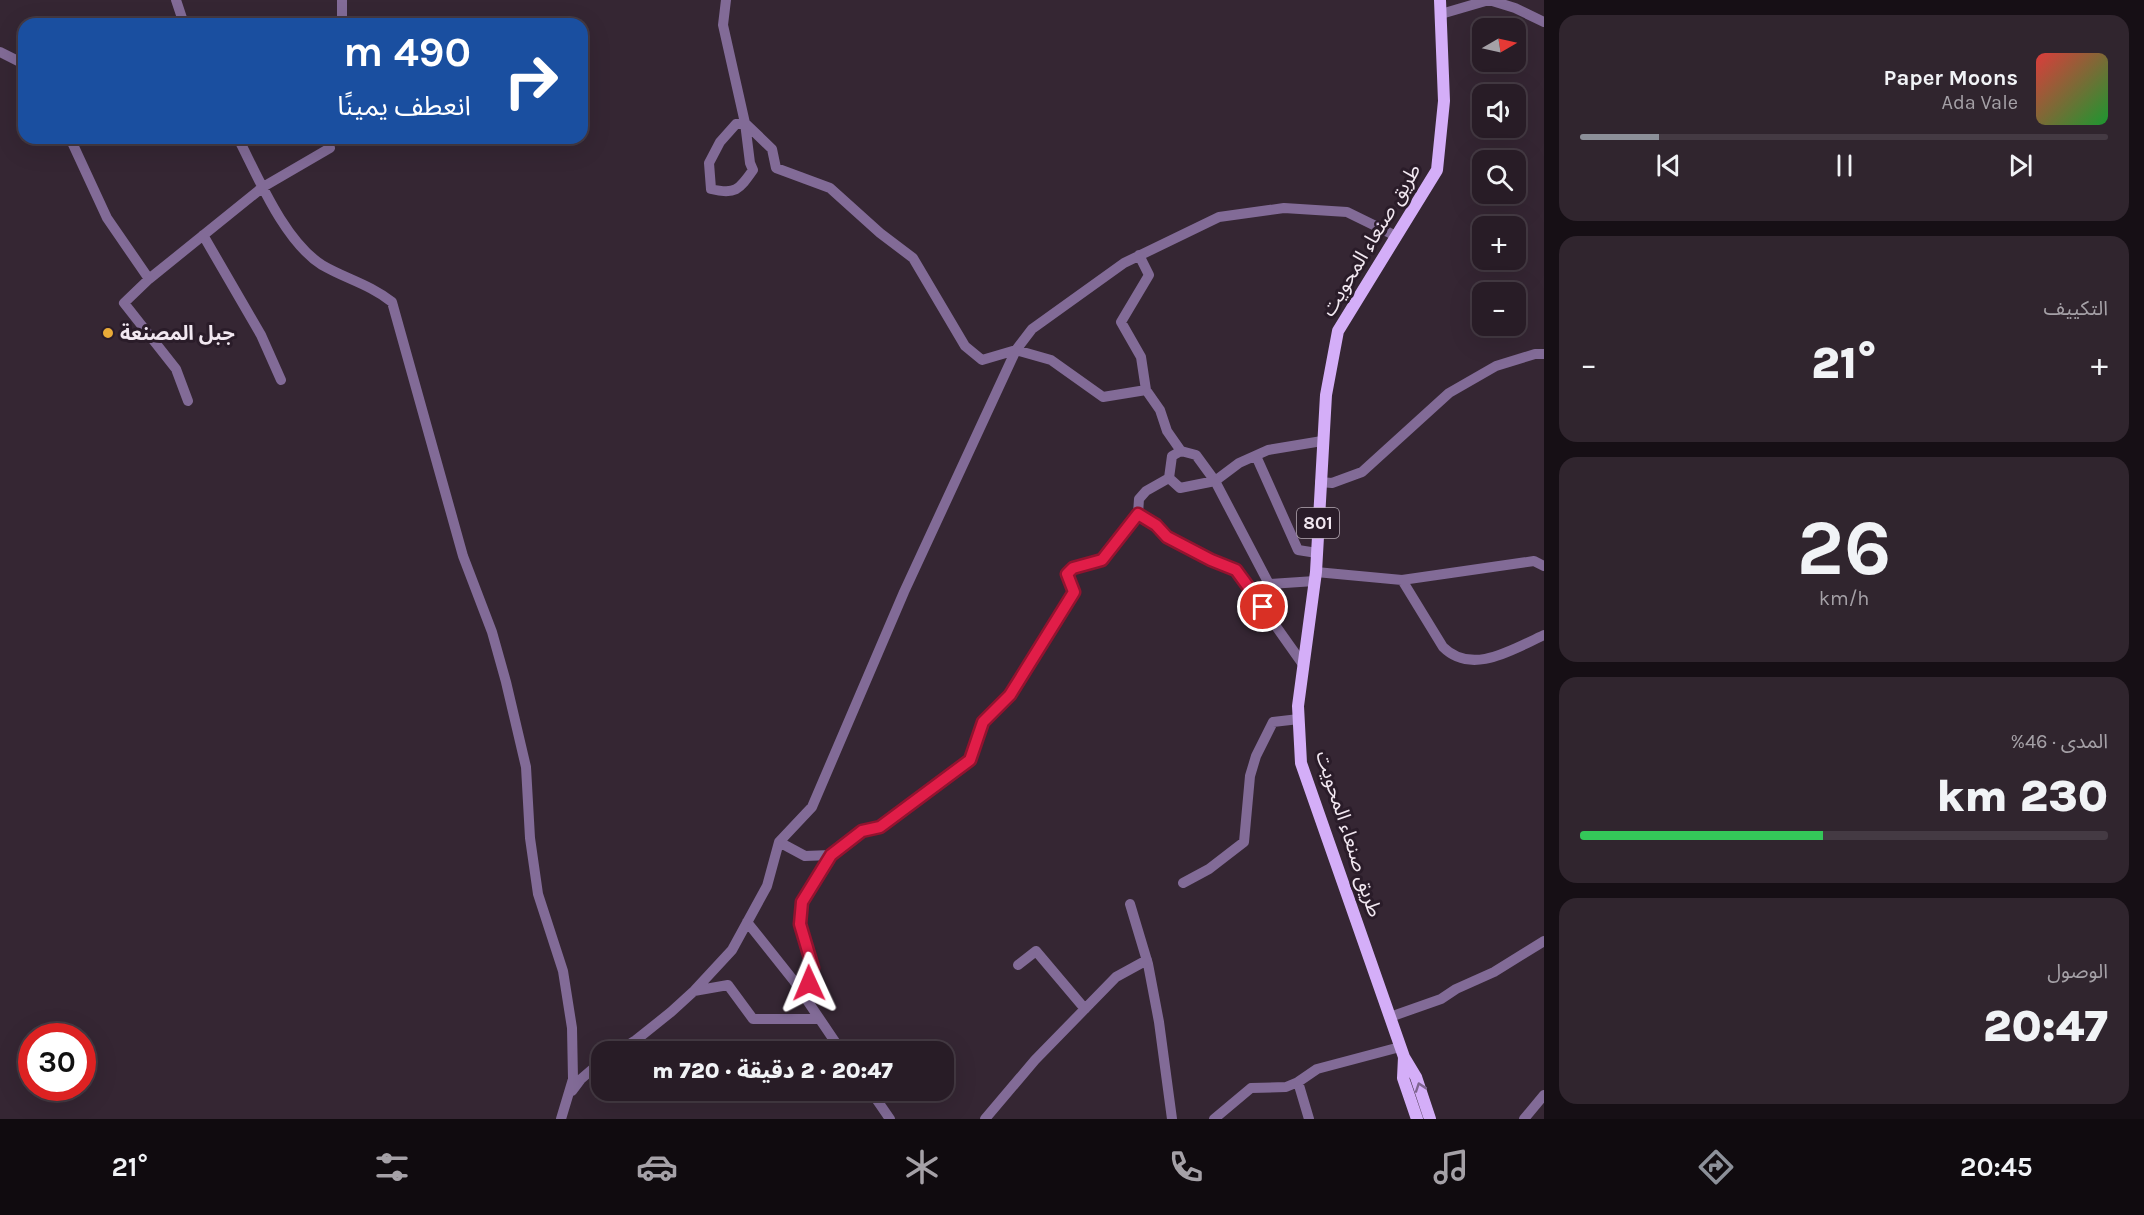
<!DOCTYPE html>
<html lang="ar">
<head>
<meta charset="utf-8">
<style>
	body { margin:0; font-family:Karla,"Noto Sans Arabic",sans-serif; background:#30252e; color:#f1f3f6; direction:rtl; height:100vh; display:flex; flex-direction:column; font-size:22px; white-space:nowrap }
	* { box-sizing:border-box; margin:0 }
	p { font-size:20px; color:#a5a1a7 }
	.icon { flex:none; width:33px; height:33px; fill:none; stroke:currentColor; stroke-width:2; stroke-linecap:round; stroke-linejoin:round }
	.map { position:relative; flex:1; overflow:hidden; direction:ltr }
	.drawer { display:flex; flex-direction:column; gap:15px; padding:15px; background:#160f15; width:600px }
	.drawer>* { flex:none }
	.top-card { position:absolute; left:18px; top:18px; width:570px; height:126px; border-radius:18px; box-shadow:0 6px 24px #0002,0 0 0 2px #443a43; direction:rtl; background:#1a4fa0; color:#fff; overflow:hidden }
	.needle { width:39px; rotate:81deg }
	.controls { position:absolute; left:1472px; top:18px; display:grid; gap:12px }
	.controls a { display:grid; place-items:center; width:54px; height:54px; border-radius:12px; background:#281c26; box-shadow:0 6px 24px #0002,0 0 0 2px #443a43; font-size:30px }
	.speed { position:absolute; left:18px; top:1023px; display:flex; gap:12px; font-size:30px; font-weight:700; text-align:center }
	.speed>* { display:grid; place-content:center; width:78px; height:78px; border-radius:50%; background:#281c26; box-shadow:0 6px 24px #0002,0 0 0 2px #443a43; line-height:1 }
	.speed .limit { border:9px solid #d22; background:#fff; color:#111 }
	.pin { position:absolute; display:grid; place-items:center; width:51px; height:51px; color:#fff; margin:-26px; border:3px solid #fff; border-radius:50%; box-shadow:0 2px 6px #0007 }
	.me { position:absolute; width:66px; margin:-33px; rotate:359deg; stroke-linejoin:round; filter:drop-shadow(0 0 4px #0008) }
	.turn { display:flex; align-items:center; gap:21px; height:126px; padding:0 18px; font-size:27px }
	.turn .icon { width:78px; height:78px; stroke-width:2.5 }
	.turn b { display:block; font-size:42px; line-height:51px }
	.big { font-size:45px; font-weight:800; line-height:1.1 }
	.drawer .card { flex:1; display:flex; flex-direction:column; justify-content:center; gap:9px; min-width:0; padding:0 21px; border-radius:18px; background:#30252e }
	.drawer .dial { align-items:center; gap:0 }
	.dial b { font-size:78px; line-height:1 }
	.song { display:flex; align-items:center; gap:18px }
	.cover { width:72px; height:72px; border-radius:9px; background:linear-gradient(135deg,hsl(0 70% 55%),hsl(130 70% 35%)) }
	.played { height:6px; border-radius:3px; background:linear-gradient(90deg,#8c9099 15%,#443a43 15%) }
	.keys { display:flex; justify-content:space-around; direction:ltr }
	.heat { display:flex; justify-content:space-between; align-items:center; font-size:33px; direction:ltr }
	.charge { height:9px; border-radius:4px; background:linear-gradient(90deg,#34c759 46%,#443a43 0) }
	.trip { position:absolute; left:591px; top:1041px; width:363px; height:60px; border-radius:18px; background:#281c26; box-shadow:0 6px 24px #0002,0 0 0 2px #443a43; font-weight:800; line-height:60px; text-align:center; direction:rtl }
	.tab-bar { display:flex; height:96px; justify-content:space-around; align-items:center; background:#100b0f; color:#a5a1a7 }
	.tab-bar .icon { width:42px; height:42px }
	.tab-bar .current { color:#8c9099 }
	.tab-bar b { font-size:27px; color:#f1f3f6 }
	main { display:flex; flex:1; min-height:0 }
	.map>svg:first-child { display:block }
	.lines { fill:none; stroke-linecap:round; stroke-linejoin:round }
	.minor { stroke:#826b97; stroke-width:10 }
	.major { stroke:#d4aef8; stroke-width:12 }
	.oneway { stroke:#7f6590 }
	.route-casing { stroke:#92132f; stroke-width:15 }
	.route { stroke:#e11d48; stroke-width:10 }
	.poi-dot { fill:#e9ab38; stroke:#2a1c29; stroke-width:2 }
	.labels { text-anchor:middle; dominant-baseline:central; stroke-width:6; stroke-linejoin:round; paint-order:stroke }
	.shield { fill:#2a1c29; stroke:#b6abb5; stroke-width:1.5 }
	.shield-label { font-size:18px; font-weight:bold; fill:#f2e8f1 }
	.street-label { font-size:20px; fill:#f2e8f1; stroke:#2a1c29 }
	.poi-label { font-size:20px; font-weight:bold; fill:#f2e8f1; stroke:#2a1c29; text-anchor:start }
</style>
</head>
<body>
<main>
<section class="drawer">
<div class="card">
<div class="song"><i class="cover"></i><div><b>Paper Moons</b><p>Ada Vale</p></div></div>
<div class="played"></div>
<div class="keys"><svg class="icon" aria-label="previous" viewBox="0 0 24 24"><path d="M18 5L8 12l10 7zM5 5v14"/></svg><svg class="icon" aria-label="pause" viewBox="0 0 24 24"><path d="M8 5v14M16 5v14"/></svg><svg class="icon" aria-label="next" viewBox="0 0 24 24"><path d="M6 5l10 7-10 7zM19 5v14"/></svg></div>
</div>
<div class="card"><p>التكييف</p>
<div class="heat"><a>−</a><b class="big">21°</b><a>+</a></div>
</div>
<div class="card dial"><b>26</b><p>km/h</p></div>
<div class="card"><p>المدى · 46%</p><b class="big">230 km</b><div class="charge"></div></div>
<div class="card"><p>الوصول</p><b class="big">20:47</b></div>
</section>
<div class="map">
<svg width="1544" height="1119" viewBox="0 0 1544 1119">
	<rect width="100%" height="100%" fill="#352633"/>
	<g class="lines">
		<path class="minor" d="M176,0L184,24
			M726,0L723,25L745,123L750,163L753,170C739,190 735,195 711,189L709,163L720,142L736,124L745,123L772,149L776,168L830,188L880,233L913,258L965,346L982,360L1016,350L1051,360L1103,397L1146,390
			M1441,14L1489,0L1515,8L1544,22
			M342,24V0
			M0,52L24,64
			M70,138L107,218L149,279
			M238,138C258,177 284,241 322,265C346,279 369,284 392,302L463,556L492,632L506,682L526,767L530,838L538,894L563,971L572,1028L573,1079L561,1119
			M203,235L261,335L281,380
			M1139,255L1149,275L1121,322L1141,357L1146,390L1160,410L1167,431L1181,451
			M188,401L176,369L124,303L149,279L263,187L330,148
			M1256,456L1298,550L1317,553
			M1169,478L1172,456L1181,451L1196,455L1215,481L1269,584L1315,581
			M1320,482L1332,483L1362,472L1449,393L1496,366L1535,354H1544
			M1316,572L1402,580L1443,647C1472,676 1513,649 1544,635
			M1402,580L1534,561L1544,566
			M1302,663L1236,570L1211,560L1167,537L1156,525L1138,514L1139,499L1146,491L1169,478L1180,488L1215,481L1239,463L1268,450L1322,441
			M779,842L805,856L831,855
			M1183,883L1209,869L1244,842L1250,776L1256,756L1273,722L1299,719
			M1130,904L1148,964L1159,1022L1172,1119
			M747,922L794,981L842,1052
			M1018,965L1036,951L1085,1009
			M694,991L728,985L753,1019H819
			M806,997L813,968L800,924L802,902L831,855L862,831L880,827L970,760L983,722L1010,695L1074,592L1067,574L1073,568L1102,560L1138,514
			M1390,1017L1441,999L1456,989L1494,972L1544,941
			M617,1052L636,1040L671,1012L694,991L732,950L767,886L779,842L812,807L904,592L1016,350L1032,329L1124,263L1219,217L1284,208L1347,212L1396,236
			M1298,1082L1309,1119
			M870,1090L890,1119
			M572,1091L581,1079L602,1061
			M985,1119L1035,1060L1116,977L1147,960
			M1214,1119L1251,1088L1286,1087L1298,1082L1317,1069L1400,1047
			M1524,1119L1544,1095"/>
		<path class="major" d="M1404,1057L1403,1078L1417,1119
			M1430,1119L1416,1077L1404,1057L1301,763L1298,706L1316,572L1326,395L1338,331L1437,170L1444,101L1440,0"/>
	</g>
	<defs><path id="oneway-chevron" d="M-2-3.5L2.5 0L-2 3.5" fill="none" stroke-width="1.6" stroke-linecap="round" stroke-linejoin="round" transform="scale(1.5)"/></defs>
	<use class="oneway" href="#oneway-chevron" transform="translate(1420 1087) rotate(-109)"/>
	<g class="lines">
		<g class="route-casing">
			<path id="route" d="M809,983L813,968L800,924L802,902L831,855L862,831L880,827L970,760L983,722L1010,695L1074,592L1067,574L1073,568L1102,560L1138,514L1156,525L1167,537L1211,560L1236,570L1263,607"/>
		</g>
		<use href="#route" class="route"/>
	</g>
	<circle class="poi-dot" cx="108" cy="333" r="6"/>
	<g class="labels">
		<rect class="shield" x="1297" y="508" width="42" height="30" rx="4.5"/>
		<g class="shield-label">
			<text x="1318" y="523">801</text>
		</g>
		<g class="street-label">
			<text transform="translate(1371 240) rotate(-59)">طريق صنعاء المحويت</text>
			<text transform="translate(1349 834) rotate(72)">طريق صنعاء المحويت</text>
		</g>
		<g class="poi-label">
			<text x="120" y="333">جبل المصنعة</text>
		</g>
	</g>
</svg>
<div class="controls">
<a><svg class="needle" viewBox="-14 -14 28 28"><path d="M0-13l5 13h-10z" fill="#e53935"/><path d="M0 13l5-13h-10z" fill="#a5a1a7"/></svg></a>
<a><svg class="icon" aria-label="sound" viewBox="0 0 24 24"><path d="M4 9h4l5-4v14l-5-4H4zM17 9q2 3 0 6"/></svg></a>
<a><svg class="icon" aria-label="search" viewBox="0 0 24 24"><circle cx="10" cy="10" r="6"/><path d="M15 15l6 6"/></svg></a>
<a>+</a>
<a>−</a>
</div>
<div class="speed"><div class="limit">30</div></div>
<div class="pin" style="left:1263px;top:607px;background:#d93025"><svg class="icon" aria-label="arrive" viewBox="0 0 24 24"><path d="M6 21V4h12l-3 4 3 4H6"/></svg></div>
<svg class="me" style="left:809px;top:983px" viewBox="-20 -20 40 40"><path d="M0-17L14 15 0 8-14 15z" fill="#e11d48" stroke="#fff" stroke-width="4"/></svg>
<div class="trip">20:47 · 2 دقيقة · 720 m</div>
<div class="top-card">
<div class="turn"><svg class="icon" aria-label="right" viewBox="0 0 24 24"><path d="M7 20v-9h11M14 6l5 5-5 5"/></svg><div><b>490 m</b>انعطف يمينًا</div></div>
</div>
</div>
</main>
<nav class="tab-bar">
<b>20:45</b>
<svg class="icon current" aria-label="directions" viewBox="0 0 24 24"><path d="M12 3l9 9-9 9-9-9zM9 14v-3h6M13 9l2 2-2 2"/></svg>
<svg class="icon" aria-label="music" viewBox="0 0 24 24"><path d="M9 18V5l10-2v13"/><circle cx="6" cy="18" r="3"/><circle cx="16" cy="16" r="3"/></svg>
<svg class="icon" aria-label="phone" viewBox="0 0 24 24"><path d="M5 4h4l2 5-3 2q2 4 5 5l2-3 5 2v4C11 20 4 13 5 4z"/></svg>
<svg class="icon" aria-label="climate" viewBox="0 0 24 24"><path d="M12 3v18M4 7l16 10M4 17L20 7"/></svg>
<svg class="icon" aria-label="car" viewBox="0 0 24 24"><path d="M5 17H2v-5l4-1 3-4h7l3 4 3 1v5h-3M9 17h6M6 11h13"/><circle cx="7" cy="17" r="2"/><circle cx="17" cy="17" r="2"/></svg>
<svg class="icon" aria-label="filters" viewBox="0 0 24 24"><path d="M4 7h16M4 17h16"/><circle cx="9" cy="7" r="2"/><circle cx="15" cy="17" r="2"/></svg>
<b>21°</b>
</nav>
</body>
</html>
